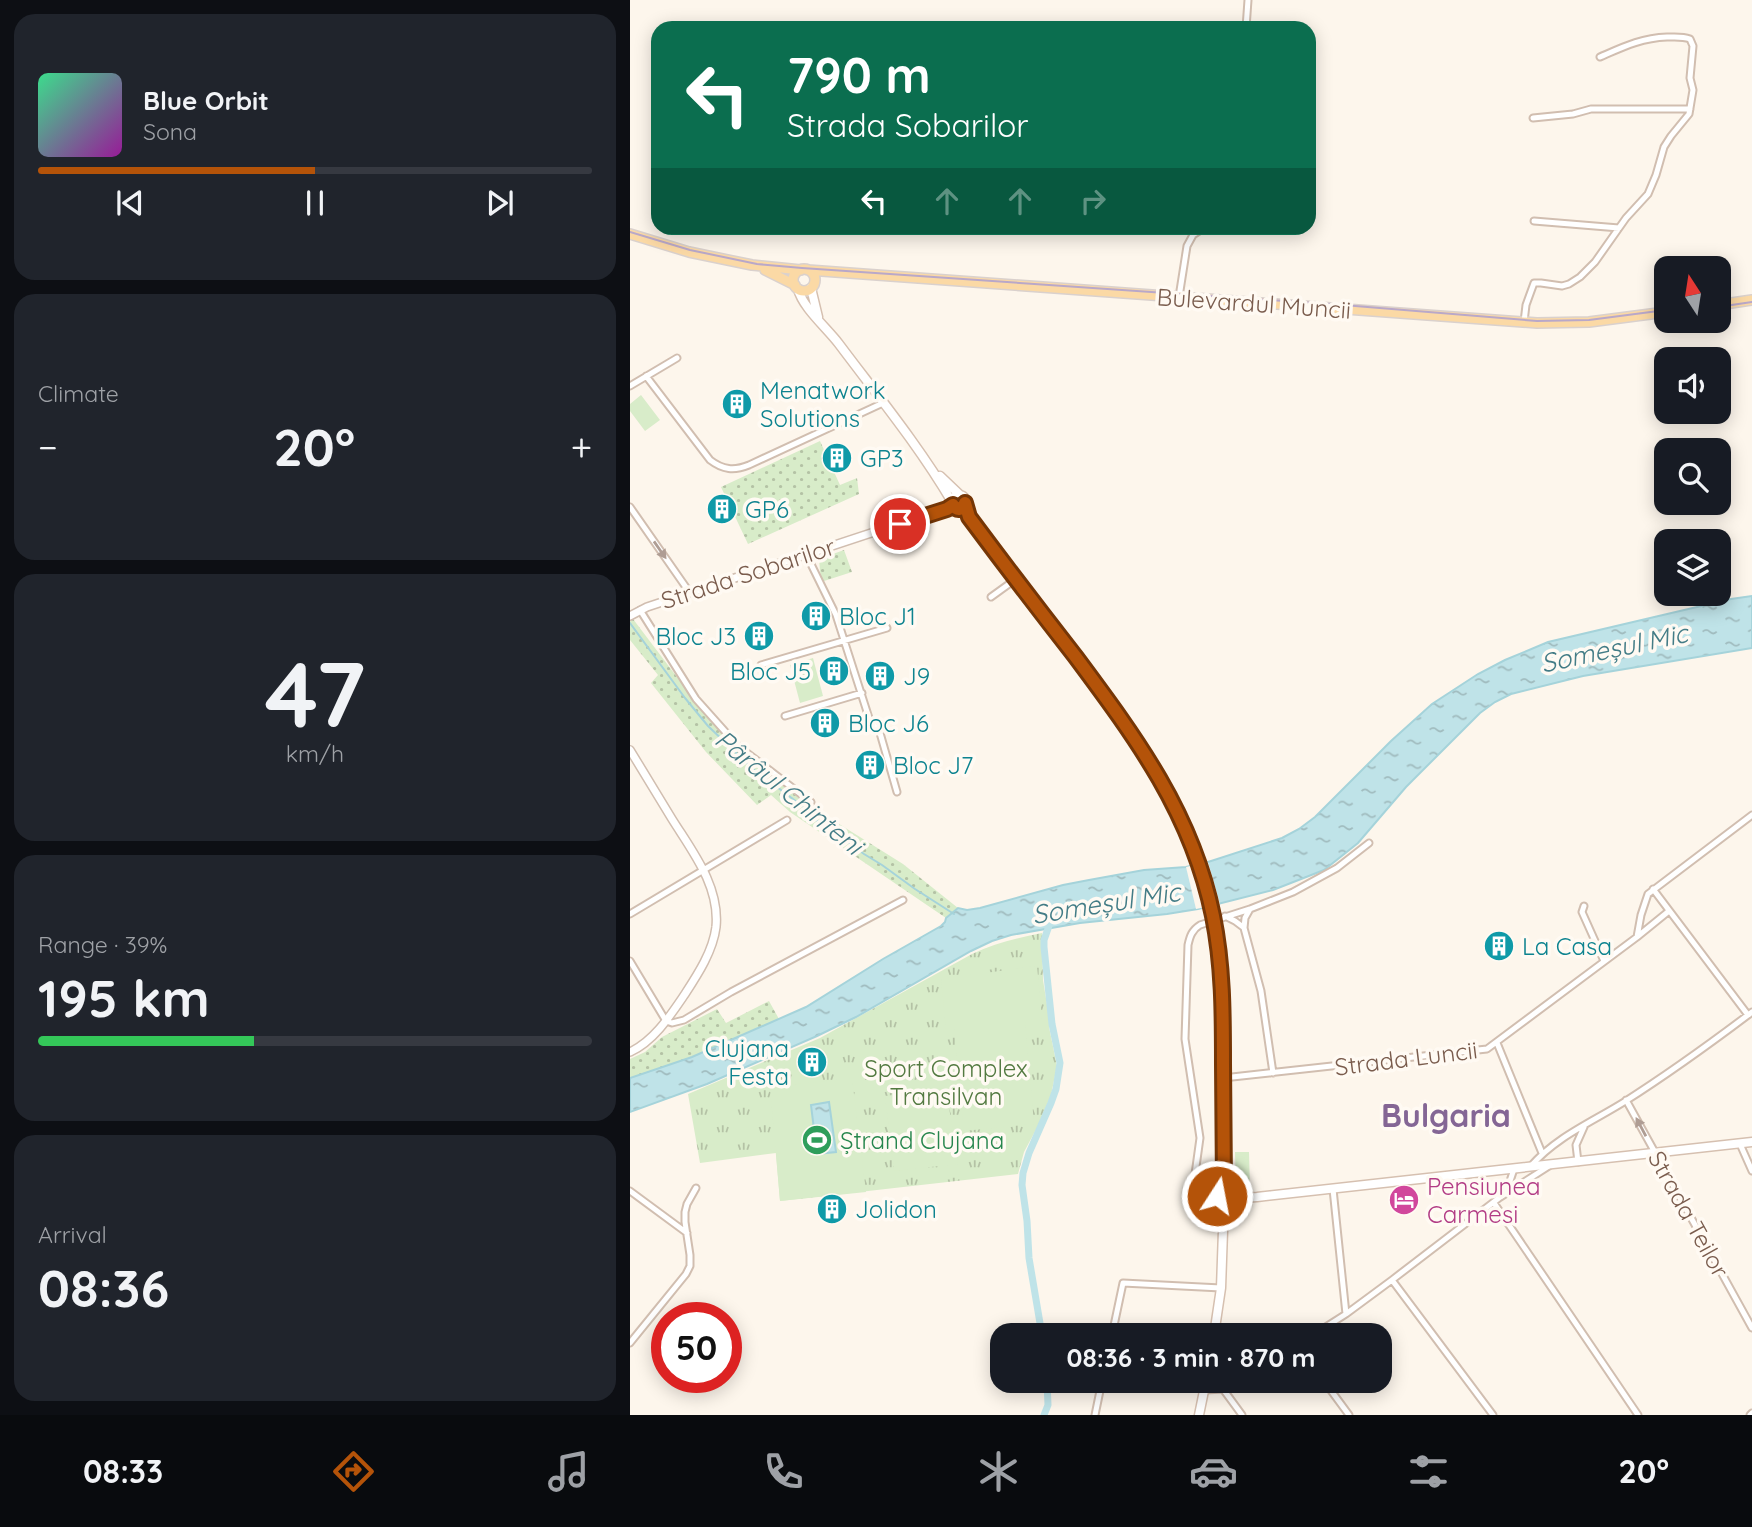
<!DOCTYPE html>
<html lang="en">
<head>
<meta charset="utf-8">
<style>
	body { margin:0; font-family:Quicksand,sans-serif; background:#20242c; color:#f1f3f6; height:100vh; display:flex; flex-direction:column; font-size:26px; white-space:nowrap }
	* { box-sizing:border-box; margin:0 }
	p { font-size:23px; color:#9ea1a6 }
	.icon { flex:none; width:38px; height:38px; fill:none; stroke:currentColor; stroke-width:2; stroke-linecap:round; stroke-linejoin:round }
	.map { position:relative; flex:1; overflow:hidden }
	.side { display:flex; flex-direction:column; gap:14px; padding:14px; background:#0d0f14; width:630px }
	.side>* { flex:none }
	.hud { position:absolute; left:21px; top:21px; width:665px; height:214px; border-radius:21px; box-shadow:0 4px 18px #0003; background:#0b6e4f; color:#fff; overflow:hidden }
	.needle { width:46px; rotate:348deg }
	.tools { position:absolute; left:1024px; top:256px; display:grid; gap:14px }
	.tools a { display:grid; place-items:center; width:77px; height:77px; border-radius:14px; background:#171b24; box-shadow:0 4px 18px #0003; font-size:35px }
	.speed { position:absolute; left:21px; top:1302px; display:flex; gap:14px; font-size:35px; font-weight:700; text-align:center }
	.speed>* { display:grid; place-content:center; width:91px; height:91px; border-radius:50%; background:#171b24; box-shadow:0 4px 18px #0003; line-height:1 }
	.speed .limit { border:10px solid #d22; background:#fff; color:#111 }
	.pin { position:absolute; display:grid; place-items:center; width:60px; height:60px; color:#fff; margin:-30px; border:4px solid #fff; border-radius:50%; box-shadow:0 2px 7px #0007 }
	.me { position:absolute; width:77px; margin:-38px; rotate:11deg; stroke-linejoin:round; filter:drop-shadow(0 0 5px #0008) }
	.turn { display:flex; align-items:center; gap:24px; height:147px; padding:0 21px; font-size:32px }
	.turn .icon { width:91px; height:91px; stroke-width:2.5 }
	.turn b { display:block; font-size:49px; line-height:60px }
	.lanes { display:flex; align-items:center; height:66px; padding:0 21px; background:#0003; justify-content:center; gap:35px; direction:ltr }
	.lanes .off { opacity:.35 }
	.big { font-size:52px; font-weight:700; line-height:1.1 }
	.side .widget { flex:1; display:flex; flex-direction:column; justify-content:center; gap:10px; min-width:0; padding:0 24px; border-radius:21px; background:#20242c }
	.side .dial { align-items:center; gap:0 }
	.dial b { font-size:91px; line-height:1 }
	.song { display:flex; align-items:center; gap:21px }
	.cover { width:84px; height:84px; border-radius:10px; background:linear-gradient(135deg,hsl(150 70% 55%),hsl(300 70% 35%)) }
	.played { height:7px; border-radius:4px; background:linear-gradient(90deg,#b45309 50%,#363941 50%) }
	.keys { display:flex; justify-content:space-around; direction:ltr }
	.heat { display:flex; justify-content:space-between; align-items:center; font-size:38px; direction:ltr }
	.charge { height:10px; border-radius:5px; background:linear-gradient(90deg,#34c759 39%,#363941 0) }
	.trip { position:absolute; left:360px; top:1323px; width:402px; height:70px; border-radius:21px; background:#171b24; box-shadow:0 4px 18px #0003; font-weight:700; line-height:70px; text-align:center }
	.tabs { display:flex; height:112px; justify-content:space-around; align-items:center; background:#090b0e; color:#9ea1a6 }
	.tabs .icon { width:49px; height:49px }
	.tabs .current { color:#b45309 }
	.tabs b { font-size:32px; color:#f1f3f6 }
	main { display:flex; flex:1; min-height:0 }
	.map>svg:first-child { display:block }
	.grass { fill:url(#grass-dots) }
	.park { fill:url(#park-tufts) }
	.pitch { fill:#d8ecc9 }
	.water { fill:url(#water-ripples); stroke:#a5d3da; stroke-width:2 }
	.pier { fill:#fdf6ec }
	.lines { fill:none; stroke-linecap:round; stroke-linejoin:round }
	.stream { stroke:#a5d3da; stroke-width:2 }
	.canal { stroke:#bfe3e8; stroke-width:7 }
	.minor-casing { stroke:#d1beb0; stroke-width:9 }
	.tertiary-casing { stroke:#d1beb0; stroke-width:10 }
	.secondary-casing { stroke:#d6c0b0; stroke-width:11 }
	.primary-casing { stroke:#dad1cd; stroke-width:12 }
	.minor { stroke:#fff; stroke-width:5 }
	.tertiary { stroke:#fff; stroke-width:7 }
	.secondary { stroke:#fff; stroke-width:8 }
	.primary { stroke:#fbd9a5; stroke-width:9 }
	.tram { stroke:#b9a8c9; stroke-width:2 }
	.secondary-bridge-casing { stroke:#d6c0b0; stroke-width:11; stroke-linecap:butt }
	.secondary-bridge { stroke:#fff; stroke-width:8 }
	.oneway { fill:#af9d94 }
	.route-casing { stroke:#753606; stroke-width:18 }
	.route { stroke:#b45309; stroke-width:12 }
	.labels { text-anchor:middle; dominant-baseline:central; stroke-width:7; stroke-linejoin:round; paint-order:stroke }
	.street-label { font-size:24px; fill:#7a5c4d; stroke:#fffaf3 }
	.culture-label { font-size:24px; fill:#0d838f; stroke:#fffaf3; text-anchor:start }
	.park-label { font-size:24px; fill:#537a41; stroke:#fffaf3 }
	.leisure-label { font-size:24px; fill:#27864d; stroke:#fffaf3; text-anchor:start }
	.hotel-label { font-size:24px; fill:#b23c85; stroke:#fffaf3; text-anchor:start }
	.water-label { font-size:26px; font-style:italic; fill:#437c86; stroke:#fffaf3 }
	.district-label { font-size:32px; font-weight:bold; fill:#846695; stroke:#fffaf3 }
</style>
</head>
<body>
<main>
<section class="side">
<div class="widget">
<div class="song"><i class="cover"></i><div><b>Blue Orbit</b><p>Sona</p></div></div>
<div class="played"></div>
<div class="keys"><svg class="icon" aria-label="previous" viewBox="0 0 24 24"><path d="M18 5L8 12l10 7zM5 5v14"/></svg><svg class="icon" aria-label="pause" viewBox="0 0 24 24"><path d="M8 5v14M16 5v14"/></svg><svg class="icon" aria-label="next" viewBox="0 0 24 24"><path d="M6 5l10 7-10 7zM19 5v14"/></svg></div>
</div>
<div class="widget"><p>Climate</p>
<div class="heat"><a>−</a><b class="big">20°</b><a>+</a></div>
</div>
<div class="widget dial"><b>47</b><p>km/h</p></div>
<div class="widget"><p>Range · 39%</p><b class="big">195 km</b><div class="charge"></div></div>
<div class="widget"><p>Arrival</p><b class="big">08:36</b></div>
</section>
<div class="map">
<svg width="1122" height="1415" viewBox="0 0 1122 1415">
	<defs>
		<pattern id="grass-dots" width="8" height="8" patternUnits="userSpaceOnUse" patternTransform="scale(1.75)"><rect width="8" height="8" fill="#d8ecc9"/><path d="M2 2h.1M6 6h.1" fill="none" stroke="#b4c2a5" stroke-width="1.8" stroke-linecap="round"/></pattern>
		<pattern id="park-tufts" width="24" height="20" patternUnits="userSpaceOnUse" patternTransform="scale(1.75)"><rect width="24" height="20" fill="#d8ecc9"/><path d="M3 7l-1-3M5 7V3M7 7l1-3M15 17l-1-3M17 17v-4M19 17l1-3" fill="none" stroke="#b4c2a5"/></pattern>
		<pattern id="water-ripples" width="26" height="14" patternUnits="userSpaceOnUse" patternTransform="scale(1.75)"><rect width="26" height="14" fill="#bfe3e8"/><path d="M2 4q2-2 4 0t4 0M15 11q2-2 4 0t4 0" fill="none" stroke="#a0bbbe"/></pattern>
	</defs>
	<rect width="100%" height="100%" fill="#fdf6ec"/>
	<path class="grass" d="M190,441L210,485L227,478L229,494L118,544L91,487Z
		M214,550L222,572L191,582L189,559Z
		M0,615L81,722L109,751L174,802L273,864L328,908L316,918L160,812L141,795L127,805L76,752L21,683L28,675L0,640Z
		M139,1001L149,1019L45,1064L0,1078V1059L15,1052L32,1037L87,1009L96,1023Z"/>
	<path class="park" d="M183,658L193,696L170,703L160,665Z
		M412,933L413,980L419,1017V1027L427,1066L421,1095L409,1124L394,1152L388,1174L150,1201L146,1153L70,1163L58,1094L190,1038L342,954C365,943 387,938 412,933Z
		M605,1152H619L620,1187L606,1188Z"/>
	<path class="pitch" d="M11,395L30,420L15,431L0,411V404Z
		M407,966L412,1018L395,1020L404,1124L334,1131L324,1029H316L311,979Z
		M222,1078L236,1192L150,1201L140,1087Z
		M316,1088L328,1164L264,1171L255,1096Z"/>
	<path class="water" d="M1122,596V648L953,676L881,694L865,702L850,713L776,787L728,843L694,870L643,890L568,909L537,914L450,923L381,935L362,941L341,951L226,1017L187,1036L77,1084L0,1112V1078L62,1057L176,1007L253,959L311,926L315,922L316,918L328,908L337,910L350,908L433,885L459,880L514,870L556,867L578,862L652,838L669,829L685,817L761,741L802,704L848,674L875,660L918,642L1101,599Z
		M199,1102L206,1152L187,1154L181,1105Z"/>
	<path class="pier" d="M578,862L590,904L566,909L556,867Z"/>
	<g class="lines">
		<path class="stream" d="M0,623L55,698L78,726L123,769L171,805L185,820L199,826L210,836L234,854L252,865L285,889L324,914"/>
		<path class="canal" d="M412,1335L399,1258L397,1221L392,1185L393,1173L399,1153L421,1103L426,1089L430,1063L422,1024L414,947V940L421,920
			M414,1415L418,1405L417,1381"/>
		<g class="minor-casing">
			<path id="minor" d="M616,28L618,0
				M903,118L943,114L961,109H1060
				M904,221L989,228
				M549,297L557,246L563,235L574,228
				M894,322L896,305L904,283H911L932,286L939,284L950,277L965,262L996,218L1018,194L1026,175L1034,147L1041,136L1059,114L1063,90L1060,78L1063,46L1060,39C1052,36 1045,37 1037,37C1011,38 993,47 970,57
				M16,376L80,460C93,470 104,471 119,465L253,403
				M0,386L47,358
				M0,507L60,593
				M176,554L206,615L239,718L250,733L267,792
				M361,597L386,579
				M10,610L66,699L108,746L181,802
				M131,665L257,628
				M155,716L232,693
				M1023,889L1118,1015
				M954,906L952,912L974,961
				M620,909L615,918L614,928L631,991L643,1073
				M0,914L157,820
				M595,916L605,921L613,927
				M1007,937L1011,915L1018,894L1122,815
				M0,961L36,1021L42,1023L54,1020L101,992L273,900
				M867,1043L912,1153
				M593,1078L857,1049L1007,937L1039,911
				M996,1100L1122,1328
				M1110,1144L1122,1171
				M948,1162L946,1145L954,1127
				M901,1166C926,1137 962,1122 994,1102C1038,1074 1081,1043 1122,1012
				M703,1189L716,1314
				M0,1191L57,1233
				M871,1195L879,1184L884,1169
				M587,1196L571,1193L566,1186L565,1174L570,1138L555,1039L558,945C560,936 562,930 570,925L620,909L663,892L707,868L739,843
				M864,1203L1008,1415
				M762,1280L863,1415
				M482,1335L493,1283L591,1288
				M683,1335L716,1314L762,1280L869,1198L919,1166
				M0,1343L56,1274L60,1266V1255L55,1222V1212L57,1204L66,1188
				M694,1381L719,1415
				M593,1389L612,1415
				M575,1390L593,1389L609,1381
				M465,1415L472,1381
				M1120,1415L1122,1413"/>
		</g>
		<g class="tertiary-casing">
			<path id="tertiary" d="M0,616L17,607L317,508H325
				M0,750C14,773 28,796 42,819C62,851 90,886 86,927C83,951 68,974 55,994C40,1016 24,1041 0,1052"/>
		</g>
		<g class="secondary-casing">
			<path id="secondary" d="M181,288L188,317
				M168,289C173,308 196,327 209,344C248,396 289,446 322,502
				M310,476L331,496
				M322 502a7 7 0 1 1 14 0a7 7 0 1 1-14 0Z
				M335,503L340,519C375,564 409,609 444,655C486,710 527,766 556,829
				M588,941L592,981L594,1186
				M604,1196L611,1198L627,1197L1122,1142
				M594,1202L588,1198L587,1194L588,1190L594,1186
				M584,1335L591,1288L594,1202
				M569,1415L576,1381"/>
		</g>
		<g class="primary-casing">
			<path id="primary" d="M0,234L59,252L122,265L171,270
				M163 280a11 11 0 1 1 22 0a11 11 0 1 1-22 0Z
				M135,270L165,285
				M178,270L907,323L959,322L1036,312
				M1088,305L1122,300"/>
		</g>
		<use href="#minor" class="minor"/>
		<use href="#tertiary" class="tertiary"/>
		<use href="#secondary" class="secondary"/>
		<use href="#primary" class="primary"/>
		<path class="tram" d="M0,232L60,250L127,264L172,268L713,305L907,321L959,320L1036,310
			M1088,307L1122,302"/>
		<g class="secondary-bridge-casing">
			<path id="secondary-bridge" d="M556,829C570,866 581,902 588,941"/>
		</g>
		<use href="#secondary-bridge" class="secondary-bridge"/>
	</g>
	<defs><path id="oneway-solid" d="M-6-.8H1V-3.2L6.5 0L1 3.2V.8H-6Z" transform="scale(1.75)"/></defs>
	<g class="oneway">
		<use href="#oneway-solid" transform="translate(30 550) rotate(55)"/>
		<use href="#oneway-solid" transform="translate(1011 1127) rotate(-118)"/>
	</g>
	<g class="lines">
		<g class="route-casing">
			<path id="route" d="M270,524L317,509L323,505C327,511 333,510 335,503L339,517C374,564 409,610 445,656C506,738 562,813 583,916C593,965 593,1014 593,1064C593,1104 594,1145 594,1186L588,1190L587,1196"/>
		</g>
		<use href="#route" class="route"/>
	</g>
	<defs>
		<g id="building-disc" transform="scale(1.575)"><circle r="9.5" fill="#0f9aa8" stroke="#fffaf3"/><path d="M-4-6H4V6H1V3H-1V6H-4ZM-2.5-4.3h1.7v1.8h-1.7ZM.8-4.3h1.7v1.8H.8ZM-2.5-1h1.7V.8h-1.7ZM.8-1h1.7V.8H.8Z" fill="#fff"/></g>
		<g id="stadium-disc" transform="scale(1.575)"><circle r="9.5" fill="#2e9e5b" stroke="#fffaf3"/><path d="M0-5a6.5 5 0 1 0 0 10a6.5 5 0 1 0 0-10ZM-3.5-1.8h7v3.6h-7Z" fill="#fff"/></g>
		<g id="hotel-disc" transform="scale(1.575)"><circle r="9.5" fill="#d1479c" stroke="#fffaf3"/><path d="M-6-4.5h1.5V1H6V5H4.5V3h-9V5H-6ZM-4 0a1.8 1.8 0 1 1 3.6 0ZM.5 0V-2.5h3Q6-2.5 6 0Z" fill="#fff"/></g>
	</defs>
	<g fill-rule="evenodd">
		<use href="#building-disc" x="107" y="404"/>
		<use href="#building-disc" x="207" y="458"/>
		<use href="#building-disc" x="92" y="509"/>
		<use href="#building-disc" x="186" y="616"/>
		<use href="#building-disc" x="129" y="636"/>
		<use href="#building-disc" x="204" y="671"/>
		<use href="#building-disc" x="250" y="676"/>
		<use href="#building-disc" x="195" y="723"/>
		<use href="#building-disc" x="240" y="765"/>
		<use href="#building-disc" x="869" y="946"/>
		<use href="#building-disc" x="182" y="1062"/>
		<use href="#stadium-disc" x="187" y="1140"/>
		<use href="#hotel-disc" x="774" y="1200"/>
		<use href="#building-disc" x="202" y="1209"/>
	</g>
	<g class="labels">
		<g class="street-label">
			<text transform="translate(624 303) rotate(4)">Bulevardul Muncii</text>
			<text transform="translate(118 573) rotate(-18)">Strada Sobarilor</text>
			<text transform="translate(776 1058) rotate(-7)">Strada Luncii</text>
			<text transform="translate(1059 1214) rotate(61)">Strada Teilor</text>
		</g>
		<g class="culture-label">
			<text x="130" y="390">Menatwork<tspan x="130" dy="28">Solutions</tspan></text>
			<text x="230" y="458">GP3</text>
			<text x="115" y="509">GP6</text>
			<text x="209" y="616">Bloc J1</text>
			<text x="106" y="636" text-anchor="end">Bloc J3</text>
			<text x="181" y="671" text-anchor="end">Bloc J5</text>
			<text x="273" y="676">J9</text>
			<text x="218" y="723">Bloc J6</text>
			<text x="263" y="765">Bloc J7</text>
			<text x="892" y="946">La Casa</text>
			<text x="159" y="1048" text-anchor="end">Clujana<tspan x="159" dy="28">Festa</tspan></text>
			<text x="225" y="1209">Jolidon</text>
		</g>
		<g class="park-label">
			<text x="316" y="1068">Sport Complex<tspan x="316" dy="28">Transilvan</tspan></text>
		</g>
		<g class="leisure-label">
			<text x="210" y="1140">Ștrand Clujana</text>
		</g>
		<g class="hotel-label">
			<text x="797" y="1186">Pensiunea<tspan x="797" dy="28">Carmesi</tspan></text>
		</g>
		<g class="water-label">
			<text transform="translate(984 648) rotate(-12)">Someșul Mic</text>
			<text transform="translate(159 792) rotate(39)">Pârâul Chinteni</text>
			<text transform="translate(476 903) rotate(-9)">Someșul Mic</text>
		</g>
		<g class="district-label">
			<text x="816" y="1115">Bulgaria</text>
		</g>
	</g>
</svg>
<div class="tools">
<a><svg class="needle" viewBox="-14 -14 28 28"><path d="M0-13l5 13h-10z" fill="#e53935"/><path d="M0 13l5-13h-10z" fill="#9ea1a6"/></svg></a>
<a><svg class="icon" aria-label="sound" viewBox="0 0 24 24"><path d="M4 9h4l5-4v14l-5-4H4zM17 9q2 3 0 6"/></svg></a>
<a><svg class="icon" aria-label="search" viewBox="0 0 24 24"><circle cx="10" cy="10" r="6"/><path d="M15 15l6 6"/></svg></a>
<a><svg class="icon" aria-label="layers" viewBox="0 0 24 24"><path d="M12 4l9 5-9 5-9-5zM3 14l9 5 9-5"/></svg></a>
</div>
<div class="speed"><div class="limit">50</div></div>
<div class="pin" style="left:270px;top:524px;background:#d93025"><svg class="icon" aria-label="arrive" viewBox="0 0 24 24"><path d="M6 21V4h12l-3 4 3 4H6"/></svg></div>
<svg class="me" style="left:587px;top:1196px" viewBox="-20 -20 40 40"><circle r="17" fill="#b45309" stroke="#fff" stroke-width="3"/><path d="M0-11L8 9 0 5-8 9z" fill="#fff"/></svg>
<div class="trip">08:36 · 3 min · 870 m</div>
<div class="hud">
<div class="turn"><svg class="icon" aria-label="left" viewBox="0 0 24 24"><path d="M17 20v-9H6M10 6l-5 5 5 5"/></svg><div><b>790 m</b>Strada Sobarilor</div></div>
<div class="lanes"><svg class="icon" aria-label="left" viewBox="0 0 24 24"><path d="M17 20v-9H6M10 6l-5 5 5 5"/></svg><svg class="icon off" aria-label="ahead" viewBox="0 0 24 24"><path d="M12 20V5M6 11l6-6 6 6"/></svg><svg class="icon off" aria-label="ahead" viewBox="0 0 24 24"><path d="M12 20V5M6 11l6-6 6 6"/></svg><svg class="icon off" aria-label="right" viewBox="0 0 24 24"><path d="M7 20v-9h11M14 6l5 5-5 5"/></svg></div>
</div>
</div>
</main>
<nav class="tabs">
<b>08:33</b>
<svg class="icon current" aria-label="directions" viewBox="0 0 24 24"><path d="M12 3l9 9-9 9-9-9zM9 14v-3h6M13 9l2 2-2 2"/></svg>
<svg class="icon" aria-label="music" viewBox="0 0 24 24"><path d="M9 18V5l10-2v13"/><circle cx="6" cy="18" r="3"/><circle cx="16" cy="16" r="3"/></svg>
<svg class="icon" aria-label="phone" viewBox="0 0 24 24"><path d="M5 4h4l2 5-3 2q2 4 5 5l2-3 5 2v4C11 20 4 13 5 4z"/></svg>
<svg class="icon" aria-label="climate" viewBox="0 0 24 24"><path d="M12 3v18M4 7l16 10M4 17L20 7"/></svg>
<svg class="icon" aria-label="car" viewBox="0 0 24 24"><path d="M5 17H2v-5l4-1 3-4h7l3 4 3 1v5h-3M9 17h6M6 11h13"/><circle cx="7" cy="17" r="2"/><circle cx="17" cy="17" r="2"/></svg>
<svg class="icon" aria-label="filters" viewBox="0 0 24 24"><path d="M4 7h16M4 17h16"/><circle cx="9" cy="7" r="2"/><circle cx="15" cy="17" r="2"/></svg>
<b>20°</b>
</nav>
</body>
</html>
